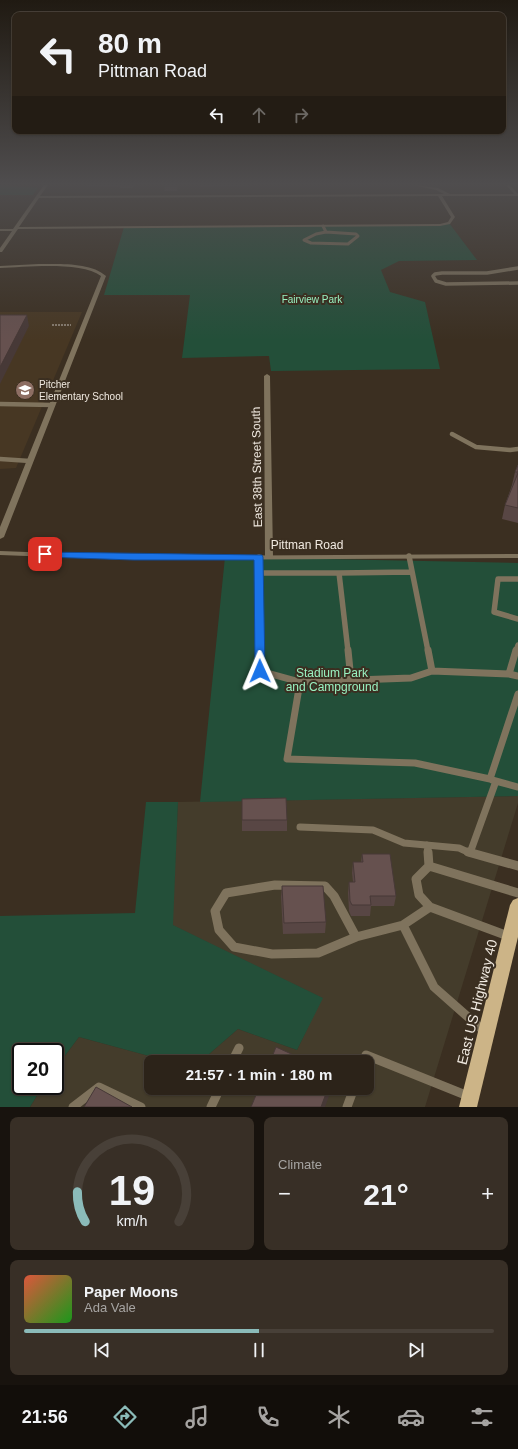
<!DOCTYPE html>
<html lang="en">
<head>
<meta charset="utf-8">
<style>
	body { margin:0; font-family:Arial,sans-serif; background:#382f26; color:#f1f3f6; height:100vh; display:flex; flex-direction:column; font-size:15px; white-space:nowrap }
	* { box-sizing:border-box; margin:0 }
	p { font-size:13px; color:#a6a4a2 }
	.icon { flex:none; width:22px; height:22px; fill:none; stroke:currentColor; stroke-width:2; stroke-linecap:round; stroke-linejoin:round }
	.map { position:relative; height:1107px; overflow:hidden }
	.panel { display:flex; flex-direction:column; gap:10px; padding:10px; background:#18130e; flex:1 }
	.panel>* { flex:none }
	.banner { position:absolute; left:12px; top:12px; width:494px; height:122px; border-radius:8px; box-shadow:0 1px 3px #0004,0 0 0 1px #484038; background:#2c2319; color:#f1f3f6; overflow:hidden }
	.speed { position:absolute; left:12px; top:1043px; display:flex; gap:8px; font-size:20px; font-weight:700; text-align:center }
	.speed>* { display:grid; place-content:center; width:52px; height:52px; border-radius:50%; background:#2c2319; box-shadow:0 1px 3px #0004,0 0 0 1px #484038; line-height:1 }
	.speed .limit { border:2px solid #111; border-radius:6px; background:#fff; color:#111 }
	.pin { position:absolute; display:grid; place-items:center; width:34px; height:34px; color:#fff; margin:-17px; border-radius:8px; box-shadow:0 2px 6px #0006 }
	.me { position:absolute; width:44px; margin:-22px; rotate:359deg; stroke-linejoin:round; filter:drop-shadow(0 0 3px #0008) }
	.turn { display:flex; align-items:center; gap:14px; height:84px; padding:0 20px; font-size:18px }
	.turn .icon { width:52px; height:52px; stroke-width:2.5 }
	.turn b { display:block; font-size:28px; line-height:34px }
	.lanes { display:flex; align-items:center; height:38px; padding:0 20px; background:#0003; justify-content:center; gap:20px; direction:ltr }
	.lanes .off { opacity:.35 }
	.big { font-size:30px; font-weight:600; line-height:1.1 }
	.panel .card { flex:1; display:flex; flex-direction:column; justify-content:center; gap:6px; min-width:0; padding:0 14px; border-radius:8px; background:#382f26 }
	.panel .dial { align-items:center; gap:0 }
	.dial svg { height:104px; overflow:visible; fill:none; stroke:#484038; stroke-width:7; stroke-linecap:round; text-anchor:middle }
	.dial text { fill:#f1f3f6; stroke:none }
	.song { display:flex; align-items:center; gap:12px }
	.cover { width:48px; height:48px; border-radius:6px; background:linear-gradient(135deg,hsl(10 70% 55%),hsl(120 70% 35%)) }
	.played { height:4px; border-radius:2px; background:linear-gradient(90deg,#8bbbb9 50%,#484038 50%) }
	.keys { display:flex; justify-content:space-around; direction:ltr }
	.heat { display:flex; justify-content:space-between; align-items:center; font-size:22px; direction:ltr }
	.panel .tiles { flex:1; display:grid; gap:10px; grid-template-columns:1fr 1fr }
	.card:last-child { grid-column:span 2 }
	.trip { position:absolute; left:144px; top:1055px; width:230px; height:40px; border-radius:8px; background:#2c2319; box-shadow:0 1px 3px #0004,0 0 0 1px #484038; font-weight:600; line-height:40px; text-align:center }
	.tabs { display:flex; height:64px; justify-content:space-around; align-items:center; background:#120e0a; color:#a6a4a2 }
	.tabs .icon { width:28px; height:28px }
	.tabs .current { color:#8bbbb9 }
	.tabs b { font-size:18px; color:#f1f3f6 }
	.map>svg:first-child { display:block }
	.commercial { fill:#443c2b }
	.built { fill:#473723 }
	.green { fill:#234f39 }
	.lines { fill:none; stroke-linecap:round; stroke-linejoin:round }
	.path { stroke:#9d9489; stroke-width:1.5; stroke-dasharray:2 1; stroke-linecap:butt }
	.service-far5 { stroke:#7f735d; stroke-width:3 }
	.service-far4 { stroke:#7f735d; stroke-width:3.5 }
	.service-far3 { stroke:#7f735d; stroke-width:4.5 }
	.service-far2 { stroke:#7f735d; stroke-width:5.5 }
	.service-far1 { stroke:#7f735d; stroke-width:7 }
	.service { stroke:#7f735d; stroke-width:9 }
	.minor { fill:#7f735d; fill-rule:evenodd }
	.tertiary { fill:#7f735d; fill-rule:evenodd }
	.primary { fill:#ccb487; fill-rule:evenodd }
	.wall { fill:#584644 }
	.shaded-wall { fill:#473937 }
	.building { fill:#66514f; stroke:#473937 }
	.route { fill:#1a73e8; stroke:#114b97 }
	.labels { text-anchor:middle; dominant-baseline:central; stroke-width:4; stroke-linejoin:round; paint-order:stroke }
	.far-park-label { font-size:10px; fill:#99f1c1; stroke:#3b2f21 }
	.far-poi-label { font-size:10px; fill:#f1eae1; stroke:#3b2f21; text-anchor:start }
	.street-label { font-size:12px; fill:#f1eae1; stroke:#3b2f21 }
	.park-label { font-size:12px; fill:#99f1c1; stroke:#3b2f21 }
	.near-street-label { font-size:14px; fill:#f1eae1; stroke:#3b2f21 }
</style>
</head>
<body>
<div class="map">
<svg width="518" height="1107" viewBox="0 0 518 1107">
	<rect width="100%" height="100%" fill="#3b2f21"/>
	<path class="commercial" d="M518,796V803L425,1107H30L43,1086H55V1069L79,1037L171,1062H151V1088H367V1062H200L238,1029L297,1050L322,998L172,925L178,802Z"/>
	<path class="built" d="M0,312H82L16,468L0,469Z"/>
	<path class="green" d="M0,185H2L38,188L33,195H0Z
		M449,223L477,260L399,261L381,270L390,292L425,302L440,369L271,371L269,356L182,358L190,295H104L124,227L440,225Z
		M225,557L518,563V796L200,802Z
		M146,802H178L173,925L323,998L297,1050L238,1029L200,1062H171L79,1037L55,1069V1052H21V1086H43L30,1107H0V916L135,913Z"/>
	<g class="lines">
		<path class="path" d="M52,325H71"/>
		<path class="service-far5" d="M323,226L326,232
			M326,232L356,234L358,236L348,244L311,243L304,240L316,234Z"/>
		<path class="service-far4" d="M518,268L487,273H442L435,274L433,276L436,281L446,284L518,283"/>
		<path class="service-far3" d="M0,404L53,405
			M452,434L476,447L510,450L518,449
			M0,459L30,461"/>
		<path class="service-far2" d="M409,556L428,651
			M259,557L260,651
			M259,573H339
			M518,579H498L494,612L518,619
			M348,651L339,573L412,572
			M516,651L518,645"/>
		<path class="service-far1" d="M260,650V671L300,682L287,759L415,763L490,779L518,694
			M348,650L351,680
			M428,650L432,671L509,674L516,650
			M509,674L518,676
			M300,682L411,678L432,671
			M492,780L518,787
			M300,827L373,830L404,843L459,848L470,853
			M427,845L428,853
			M470,853L496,781"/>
		<path class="service" d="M428,852L429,866L518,893
			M468,852L518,866
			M429,866L416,879L419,895L430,907L508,936
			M275,885L325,886L334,896L356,937L318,953L272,954L234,947L219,930L215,911L226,893Z
			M403,925L434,987L485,1032
			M356,937L403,925L430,907
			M232,1062L239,1048
			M363,1062L366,1055L468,1096
			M73,1107L99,1087L141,1107
			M211,1107L220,1088
			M347,1107L354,1088"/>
		<path class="minor" d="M44,185H48L40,196L444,194L436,190L413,185L438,188L450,194H514L506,185H510L518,194V196H442L455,217L450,224L440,226L18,229L2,252H0V248L12,231H0V229H13ZM438,196L451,217L448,222L440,224L19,227L39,198Z
			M39,264C58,264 91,262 106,276L4,537L0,539V527L101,276C81,261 26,267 0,268V266Z
			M267,374L270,376L273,557L269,559L265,557L264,376Z"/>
		<path class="tertiary" d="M0,551L134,556L518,554V558L134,560L0,555Z"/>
		<path class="primary" d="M518,898V937L477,1107H459L510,905L513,900Z"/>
	</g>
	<path class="wall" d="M87,185H134L132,188H120V187L87,186Z
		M165,185H178L177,191H164Z
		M200,185H255L200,187Z
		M518,465V523L502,519L505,505L512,485L515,472Z
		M242,820H287V831H242Z
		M362,854L396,896L394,906H371L370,916H351L349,911L348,893L349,882H353L352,873L353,862H361Z
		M282,886L326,922L325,933L283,934L281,897Z"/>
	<path class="shaded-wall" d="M177,185H178L177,191Z
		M27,315L29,326L0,384V367Z
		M328,1088H332L325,1107H321Z"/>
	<path class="building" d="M165,185H177V186H164Z
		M0,315H27L0,367Z
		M518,465V472H515Z
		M518,473V508L505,505Z
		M286,798L287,820H242V799Z
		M362,854H390L396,896H370L371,905H352L350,901L349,882H355L353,862H363Z
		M282,886H323L326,922L284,923Z
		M276,1047L309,1062H270Z
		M96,1087L132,1107H84Z
		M259,1088H328L321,1107H251Z"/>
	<linearGradient id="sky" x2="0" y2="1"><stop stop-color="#201a12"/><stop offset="0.54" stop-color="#4f4d4e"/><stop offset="1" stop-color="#4f4d4e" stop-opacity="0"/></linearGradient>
	<rect width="518" height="340" fill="url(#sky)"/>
	<path class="route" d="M42,552L262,555L263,557L265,671L264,673H256L255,671L254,560H134L45,557L40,554Z"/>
	<defs>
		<g id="school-disc" transform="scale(1)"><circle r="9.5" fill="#8d6e63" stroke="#3b2f21"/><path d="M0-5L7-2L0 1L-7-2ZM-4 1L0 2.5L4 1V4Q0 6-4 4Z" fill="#fff"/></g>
	</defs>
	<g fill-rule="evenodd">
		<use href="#school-disc" x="25" y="390"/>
	</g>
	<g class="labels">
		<g class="far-park-label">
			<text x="312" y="299">Fairview Park</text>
		</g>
		<g class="far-poi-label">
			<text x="39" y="384">Pitcher<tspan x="39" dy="12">Elementary School</tspan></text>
		</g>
		<g class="street-label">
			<text transform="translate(257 467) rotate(-91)">East 38th Street South</text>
			<text x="307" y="545">Pittman Road</text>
		</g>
		<g class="park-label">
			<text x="332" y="673">Stadium Park<tspan x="332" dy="14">and Campground</tspan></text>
		</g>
		<g class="near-street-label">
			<text transform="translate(477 1002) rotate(-76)">East US Highway 40</text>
		</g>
	</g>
</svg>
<div class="speed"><div class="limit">20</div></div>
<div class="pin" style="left:45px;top:554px;background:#d93025"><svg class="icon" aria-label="arrive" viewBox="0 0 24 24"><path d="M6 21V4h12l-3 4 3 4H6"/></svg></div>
<svg class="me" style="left:260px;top:671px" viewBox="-20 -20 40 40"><path d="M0-17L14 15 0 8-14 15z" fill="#1a73e8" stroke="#fff" stroke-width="4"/></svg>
<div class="trip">21:57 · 1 min · 180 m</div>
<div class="banner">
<div class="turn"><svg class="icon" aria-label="left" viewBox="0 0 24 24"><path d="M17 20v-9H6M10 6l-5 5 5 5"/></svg><div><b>80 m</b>Pittman Road</div></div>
<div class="lanes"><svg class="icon" aria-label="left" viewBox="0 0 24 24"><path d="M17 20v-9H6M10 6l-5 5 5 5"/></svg><svg class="icon off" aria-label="ahead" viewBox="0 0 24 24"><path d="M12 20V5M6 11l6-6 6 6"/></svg><svg class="icon off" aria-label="right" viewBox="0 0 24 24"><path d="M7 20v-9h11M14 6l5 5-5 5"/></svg></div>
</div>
</div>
<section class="panel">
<div class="tiles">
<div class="card dial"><svg viewBox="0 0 100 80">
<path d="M14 69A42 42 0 1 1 86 69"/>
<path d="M14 69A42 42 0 0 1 8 46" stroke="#8bbbb9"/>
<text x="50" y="56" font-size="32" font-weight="700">19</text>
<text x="50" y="72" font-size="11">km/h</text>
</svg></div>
<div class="card"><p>Climate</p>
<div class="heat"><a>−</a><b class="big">21°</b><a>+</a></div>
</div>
<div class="card">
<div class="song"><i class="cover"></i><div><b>Paper Moons</b><p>Ada Vale</p></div></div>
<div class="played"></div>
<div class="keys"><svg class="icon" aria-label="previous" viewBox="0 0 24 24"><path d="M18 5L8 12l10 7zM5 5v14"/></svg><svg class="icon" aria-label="pause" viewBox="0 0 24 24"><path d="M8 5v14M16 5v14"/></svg><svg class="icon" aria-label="next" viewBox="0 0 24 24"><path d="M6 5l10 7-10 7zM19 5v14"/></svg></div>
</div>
</div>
</section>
<nav class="tabs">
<b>21:56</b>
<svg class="icon current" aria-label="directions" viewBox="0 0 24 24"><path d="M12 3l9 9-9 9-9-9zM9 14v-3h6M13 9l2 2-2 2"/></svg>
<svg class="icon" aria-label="music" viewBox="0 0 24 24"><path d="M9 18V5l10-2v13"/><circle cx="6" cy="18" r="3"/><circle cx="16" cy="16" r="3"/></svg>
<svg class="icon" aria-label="phone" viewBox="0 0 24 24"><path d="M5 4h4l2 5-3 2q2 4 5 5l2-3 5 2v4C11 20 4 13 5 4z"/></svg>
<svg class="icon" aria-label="climate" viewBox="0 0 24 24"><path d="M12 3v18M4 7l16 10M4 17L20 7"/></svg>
<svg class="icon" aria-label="car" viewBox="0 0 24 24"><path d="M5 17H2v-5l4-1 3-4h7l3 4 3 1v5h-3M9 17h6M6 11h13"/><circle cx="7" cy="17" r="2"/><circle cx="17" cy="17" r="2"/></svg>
<svg class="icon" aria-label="filters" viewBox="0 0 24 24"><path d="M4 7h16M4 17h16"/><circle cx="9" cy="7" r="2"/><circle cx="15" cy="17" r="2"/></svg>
</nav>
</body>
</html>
